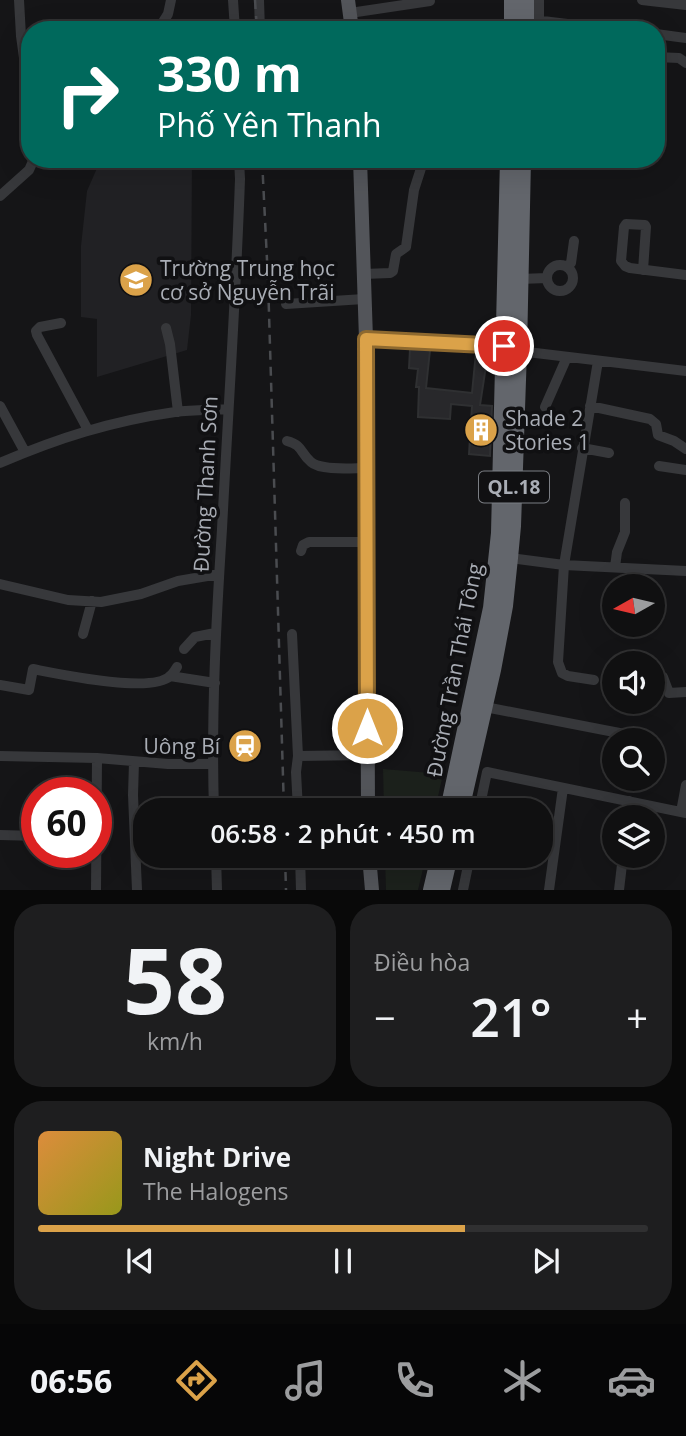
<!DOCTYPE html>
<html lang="vi">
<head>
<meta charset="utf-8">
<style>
	body { margin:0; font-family:"Open Sans",sans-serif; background:#1e1e1f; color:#f1f3f6; height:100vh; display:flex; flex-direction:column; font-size:26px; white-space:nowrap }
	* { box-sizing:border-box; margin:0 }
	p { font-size:23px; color:#9c9d9f }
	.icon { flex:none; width:38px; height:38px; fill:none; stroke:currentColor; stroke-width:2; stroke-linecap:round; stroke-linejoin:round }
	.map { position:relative; height:890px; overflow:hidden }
	.sheet { display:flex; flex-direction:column; gap:14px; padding:14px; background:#090909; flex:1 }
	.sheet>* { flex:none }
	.guide { position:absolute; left:21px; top:21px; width:644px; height:147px; border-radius:28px; box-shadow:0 7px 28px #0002,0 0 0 2px #303031; background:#00695c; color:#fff; overflow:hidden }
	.needle { width:46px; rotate:262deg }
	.tools { position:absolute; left:602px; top:574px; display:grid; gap:14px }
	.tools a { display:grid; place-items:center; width:63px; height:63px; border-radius:50%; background:#101011; box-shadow:0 7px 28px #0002,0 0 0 2px #303031; font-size:35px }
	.speed { position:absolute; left:21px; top:777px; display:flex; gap:14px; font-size:35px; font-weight:700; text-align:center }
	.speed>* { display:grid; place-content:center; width:91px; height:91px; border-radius:50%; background:#101011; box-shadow:0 7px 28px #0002,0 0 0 2px #303031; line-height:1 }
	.speed .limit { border:10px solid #d22; background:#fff; color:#111 }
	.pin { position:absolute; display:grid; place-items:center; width:60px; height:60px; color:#fff; margin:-30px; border:4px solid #fff; border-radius:50%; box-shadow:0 2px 7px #0007 }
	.me { position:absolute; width:77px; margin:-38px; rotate:0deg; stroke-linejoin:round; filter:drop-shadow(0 0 5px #0008) }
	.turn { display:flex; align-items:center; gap:24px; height:147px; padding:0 21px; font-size:32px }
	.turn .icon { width:91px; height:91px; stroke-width:2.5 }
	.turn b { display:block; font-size:49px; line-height:60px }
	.big { font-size:52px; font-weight:600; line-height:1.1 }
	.sheet .tile { flex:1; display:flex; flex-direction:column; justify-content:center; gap:10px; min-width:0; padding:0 24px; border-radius:28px; background:#1e1e1f }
	.sheet .dial { align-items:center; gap:0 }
	.dial b { font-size:91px; line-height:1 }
	.song { display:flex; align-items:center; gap:21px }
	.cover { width:84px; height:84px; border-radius:10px; background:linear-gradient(135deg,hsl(30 70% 55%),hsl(60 70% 35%)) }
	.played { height:7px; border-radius:4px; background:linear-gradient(90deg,#dba249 70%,#303031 70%) }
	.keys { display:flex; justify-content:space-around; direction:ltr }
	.heat { display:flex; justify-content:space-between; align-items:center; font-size:38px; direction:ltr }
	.sheet .tiles { flex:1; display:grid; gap:14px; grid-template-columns:1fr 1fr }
	.tile:last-child { grid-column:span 2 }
	.trip { position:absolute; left:133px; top:798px; width:420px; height:70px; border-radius:28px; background:#101011; box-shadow:0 7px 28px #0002,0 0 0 2px #303031; font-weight:600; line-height:70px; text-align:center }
	.tab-bar { display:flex; height:112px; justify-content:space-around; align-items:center; background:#060607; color:#9c9d9f }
	.tab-bar .icon { width:49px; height:49px }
	.tab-bar .on { color:#dba249 }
	.tab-bar b { font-size:32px; color:#f1f3f6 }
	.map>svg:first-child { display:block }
	.built { fill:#212124 }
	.green { fill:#1c211c }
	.building { fill:#28282b; stroke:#2f3032; stroke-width:2 }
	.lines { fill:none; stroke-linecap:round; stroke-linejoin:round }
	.minor { stroke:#37383b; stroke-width:10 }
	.major { stroke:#53555a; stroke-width:14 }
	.highway { stroke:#63666c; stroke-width:16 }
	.rail { stroke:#4a4c50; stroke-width:2.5; stroke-dasharray:9 7; stroke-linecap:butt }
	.route-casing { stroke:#8e692f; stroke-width:18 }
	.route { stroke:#dba249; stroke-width:12 }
	.labels { text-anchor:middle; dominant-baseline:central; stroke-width:7; stroke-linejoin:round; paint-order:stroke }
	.shield { fill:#101012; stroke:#7b7e84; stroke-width:2 }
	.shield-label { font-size:19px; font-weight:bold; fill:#a9adb5 }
	.poi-label { font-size:21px; fill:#a9adb5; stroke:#101012; text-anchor:start }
	.street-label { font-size:21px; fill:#a9adb5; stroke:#101012 }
</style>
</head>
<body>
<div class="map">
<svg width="686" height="890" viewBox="0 0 686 890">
	<rect width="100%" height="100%" fill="#151517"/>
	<path class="built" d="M101,159H192L191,315L187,350L97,377V319L81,317V246L87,191Z"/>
	<path class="green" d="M383,769L443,774L435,810H384Z
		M385,856H426L418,890H386Z"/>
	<path class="building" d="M410,349L430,350L426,388L472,393L476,352L488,353L480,405L492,406L490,456L469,454L472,406L451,404L450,419L418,417L419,387H416L418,369L409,368Z"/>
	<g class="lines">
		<path class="minor" d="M19,0L21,36L30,101
			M233,0L235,30
			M259,0L260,30
			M642,0L686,5
			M350,13L430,1
			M526,19L617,30
			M539,21V0
			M93,30L156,25L163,22L168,14L171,0
			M458,30L464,25L512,27
			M656,34L686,38
			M656,57L679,58L686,63
			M523,161L578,162
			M0,196L29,170L34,159
			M547 278a13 13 0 1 1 26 0a13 13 0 1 1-26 0Z
			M567,266L571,263L574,241
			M643,270L646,227L645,225L626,224L624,227L621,261L625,266L630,268L686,275
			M364,274L390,273L393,271L396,254L406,247L414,190L424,159
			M520,279L547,278
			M286,304L364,299
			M61,323L40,327L36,331L37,335L88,430
			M166,328L170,344L178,412
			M366,339L504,346
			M519,351L686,371
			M0,406L25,452
			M590,406L650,419L656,424L658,435L674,441L686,449
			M545,407L567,357
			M287,441C303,445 300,453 311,462C321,471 352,468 366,468
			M582,448L609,453
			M0,463C58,438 112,421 175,412C192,410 211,410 228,409
			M659,466L686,470
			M301,551L303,545L309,542H367
			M510,558L564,565L686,571
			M615,567L617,552L625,532V503
			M0,584L68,600L101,602L141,594L178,581L219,574
			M83,634L92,601
			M292,634L298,756
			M184,649L195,637L215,633
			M653,675L663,677L669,693L686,692
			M170,676L215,683
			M594,680L568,676L562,673L558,662L564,565L598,361
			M0,685L29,690L33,669C59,674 152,694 170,676C173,674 175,670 177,667
			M485,707L640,737
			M0,756L97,758L168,764H213
			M134,762L133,795L137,890
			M214,810C211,716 216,623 222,529C228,412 236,296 240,179L239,159
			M298,810L296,772L298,756L367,755
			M479,810L487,772L686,813
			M681,812L686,785
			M627,817L629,801
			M0,835L37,836
			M216,856L217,890
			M300,856L301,890
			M96,890L97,758
			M463,890L470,856
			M549,890L563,788
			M619,890L623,856"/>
		<path class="major" d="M348,0L352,30
			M360,159L366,339L368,810
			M369,856L372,890"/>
		<path class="highway" d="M512,30V0
			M526,30V0
			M448,810L491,608L499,533L508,159
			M461,810L493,670L505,606L510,558L513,526L519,351L523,159
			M431,890L439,856
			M442,890L450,856"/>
		<path class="rail" d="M255,0L257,30
			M262,159L268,280L284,810
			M285,856L286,890"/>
	</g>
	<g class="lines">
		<g class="route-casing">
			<path id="route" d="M367,728L366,339L504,346"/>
		</g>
		<use href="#route" class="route"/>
	</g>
	<defs>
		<g id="school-disc" transform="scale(1.75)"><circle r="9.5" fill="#dba249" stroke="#101012"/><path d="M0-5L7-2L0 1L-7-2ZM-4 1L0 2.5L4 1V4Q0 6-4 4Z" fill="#fff"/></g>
		<g id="building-disc" transform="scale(1.75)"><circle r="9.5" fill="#dba249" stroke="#101012"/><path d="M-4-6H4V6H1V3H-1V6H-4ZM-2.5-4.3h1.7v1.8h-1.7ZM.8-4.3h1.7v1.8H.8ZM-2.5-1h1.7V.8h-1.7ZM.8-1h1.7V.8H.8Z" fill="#fff"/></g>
		<g id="station-disc" transform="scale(1.75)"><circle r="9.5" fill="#dba249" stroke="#101012"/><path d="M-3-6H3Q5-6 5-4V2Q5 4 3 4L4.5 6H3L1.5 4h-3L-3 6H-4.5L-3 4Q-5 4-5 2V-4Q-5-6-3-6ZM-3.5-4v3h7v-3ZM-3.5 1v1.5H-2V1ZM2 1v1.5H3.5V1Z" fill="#fff"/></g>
	</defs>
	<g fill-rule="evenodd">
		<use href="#school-disc" x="136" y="280"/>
		<use href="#building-disc" x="481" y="430"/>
		<use href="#station-disc" x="245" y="746"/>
	</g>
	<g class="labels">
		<rect class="shield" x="479" y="471.5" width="70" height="31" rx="5"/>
		<g class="shield-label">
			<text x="514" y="487">QL.18</text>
		</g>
		<g class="poi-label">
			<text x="160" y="268">Trường Trung học<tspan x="160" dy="24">cơ sở Nguyễn Trãi</tspan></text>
			<text x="505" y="418">Shade 2<tspan x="505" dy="24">Stories 1</tspan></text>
			<text x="220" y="746" text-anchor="end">Uông Bí</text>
		</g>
		<g class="street-label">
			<text transform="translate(205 484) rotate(-87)">Đường Thanh Sơn</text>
			<text transform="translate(454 670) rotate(-79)">Đường Trần Thái Tông</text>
		</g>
	</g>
</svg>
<div class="tools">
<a><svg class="needle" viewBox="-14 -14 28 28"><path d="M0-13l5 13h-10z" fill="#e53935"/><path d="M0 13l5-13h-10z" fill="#9c9d9f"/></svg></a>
<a><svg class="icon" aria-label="sound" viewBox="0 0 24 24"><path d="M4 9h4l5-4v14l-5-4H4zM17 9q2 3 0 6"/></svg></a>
<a><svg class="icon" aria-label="search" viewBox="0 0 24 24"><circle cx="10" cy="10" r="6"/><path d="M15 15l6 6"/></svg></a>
<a><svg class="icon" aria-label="layers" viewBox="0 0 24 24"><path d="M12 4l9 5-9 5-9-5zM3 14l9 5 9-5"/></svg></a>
</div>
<div class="speed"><div class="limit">60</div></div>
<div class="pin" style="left:504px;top:346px;background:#d93025"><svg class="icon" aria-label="arrive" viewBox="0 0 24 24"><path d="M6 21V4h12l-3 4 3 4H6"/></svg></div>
<svg class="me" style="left:367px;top:728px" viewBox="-20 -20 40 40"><circle r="17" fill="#dba249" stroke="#fff" stroke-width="3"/><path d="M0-11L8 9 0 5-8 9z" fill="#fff"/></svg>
<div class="trip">06:58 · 2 phút · 450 m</div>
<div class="guide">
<div class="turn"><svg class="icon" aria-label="right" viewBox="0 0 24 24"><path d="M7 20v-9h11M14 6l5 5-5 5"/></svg><div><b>330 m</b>Phố Yên Thanh</div></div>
</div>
</div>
<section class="sheet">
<div class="tiles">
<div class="tile dial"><b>58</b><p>km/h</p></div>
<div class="tile"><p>Điều hòa</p>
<div class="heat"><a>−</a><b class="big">21°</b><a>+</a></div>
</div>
<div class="tile">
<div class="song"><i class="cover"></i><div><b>Night Drive</b><p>The Halogens</p></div></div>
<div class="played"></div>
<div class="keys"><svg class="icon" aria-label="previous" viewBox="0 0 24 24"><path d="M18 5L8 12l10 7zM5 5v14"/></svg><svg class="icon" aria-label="pause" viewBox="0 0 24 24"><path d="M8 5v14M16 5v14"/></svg><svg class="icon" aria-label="next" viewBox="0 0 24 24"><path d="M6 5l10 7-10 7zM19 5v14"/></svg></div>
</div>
</div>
</section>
<nav class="tab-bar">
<b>06:56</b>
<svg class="icon on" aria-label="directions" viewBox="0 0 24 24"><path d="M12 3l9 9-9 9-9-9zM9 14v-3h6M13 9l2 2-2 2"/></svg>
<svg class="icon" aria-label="music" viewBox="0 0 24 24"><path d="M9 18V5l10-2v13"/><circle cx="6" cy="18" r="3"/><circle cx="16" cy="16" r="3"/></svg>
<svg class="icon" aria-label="phone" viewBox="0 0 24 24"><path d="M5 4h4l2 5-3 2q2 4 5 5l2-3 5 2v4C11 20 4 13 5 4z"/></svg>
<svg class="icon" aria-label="climate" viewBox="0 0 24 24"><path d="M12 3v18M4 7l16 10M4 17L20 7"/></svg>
<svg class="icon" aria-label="car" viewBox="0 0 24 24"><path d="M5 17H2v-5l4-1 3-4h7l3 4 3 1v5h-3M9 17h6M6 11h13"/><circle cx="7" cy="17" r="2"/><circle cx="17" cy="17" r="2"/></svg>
</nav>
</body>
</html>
